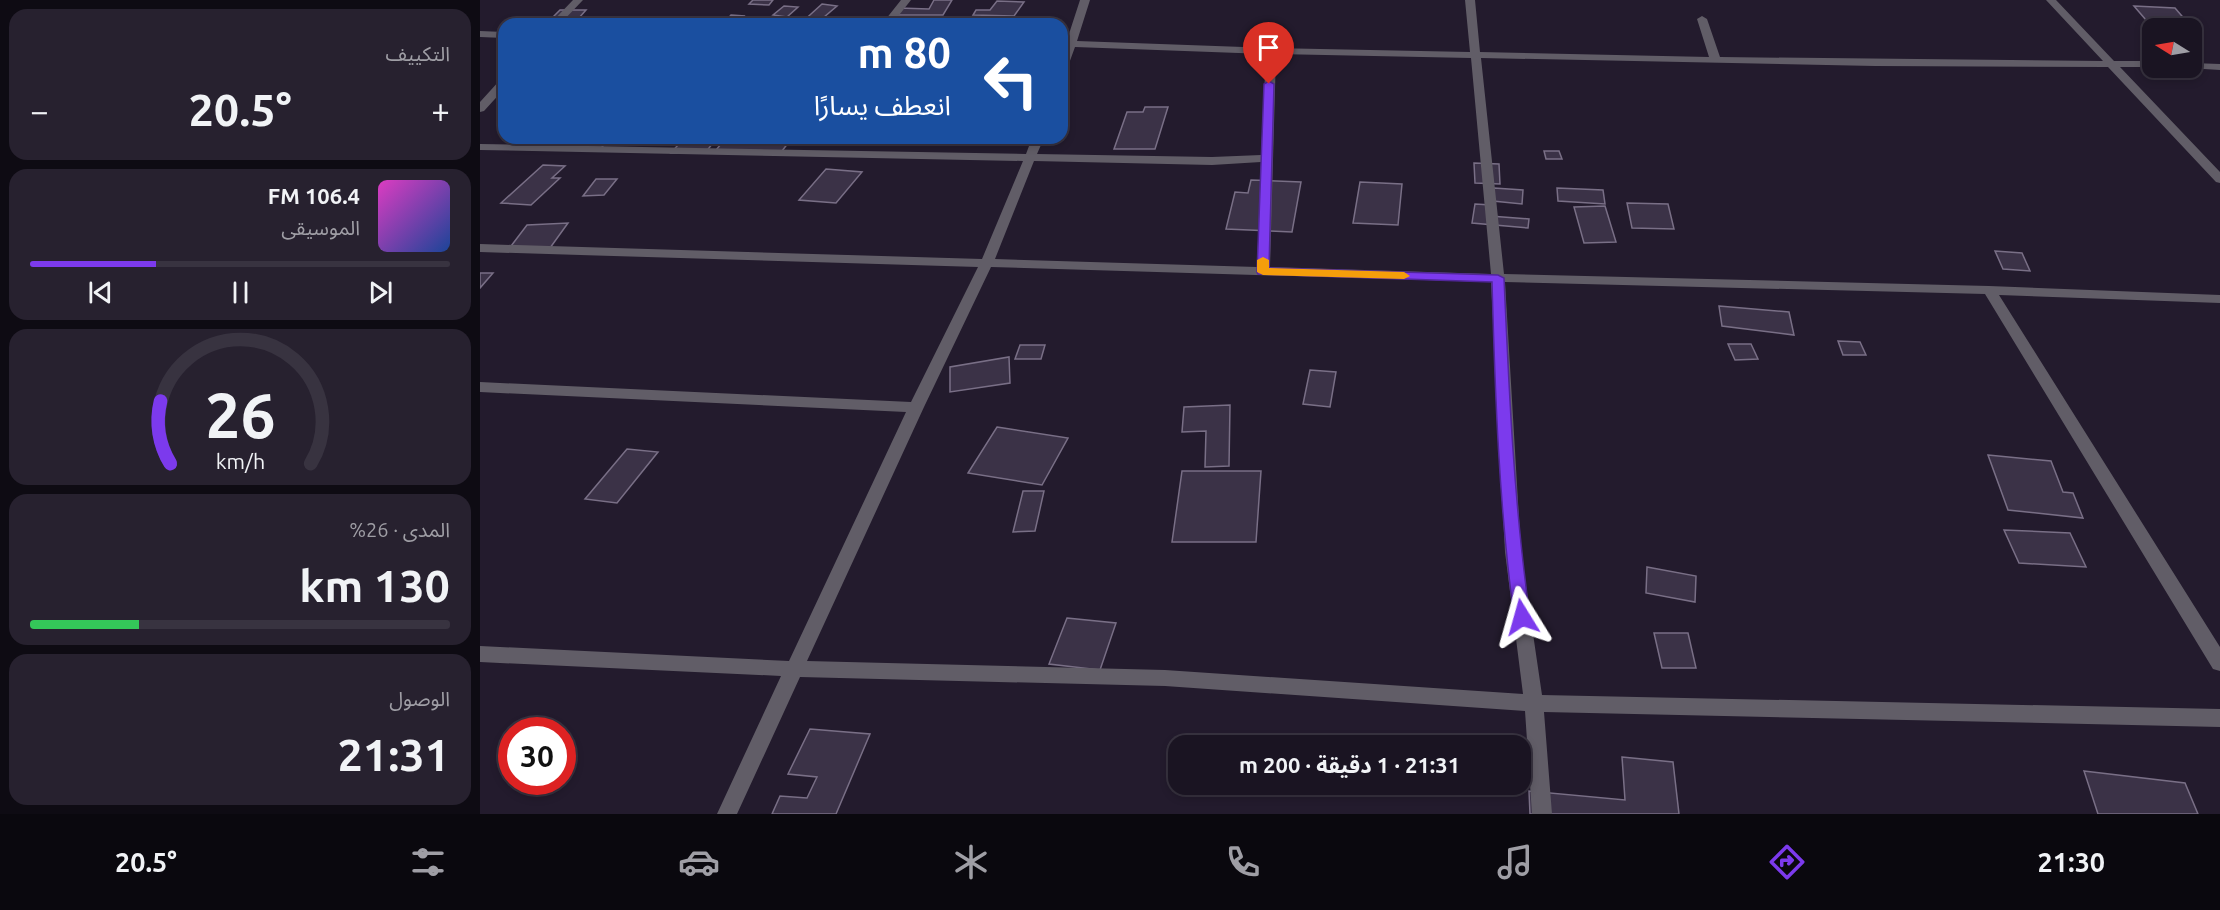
<!DOCTYPE html>
<html lang="ar">
<head>
<meta charset="utf-8">
<style>
	body { margin:0; font-family:Ubuntu,"Noto Sans Arabic",sans-serif; background:#27212f; color:#f1f3f6; direction:rtl; height:100vh; display:flex; flex-direction:column; font-size:22px; white-space:nowrap }
	* { box-sizing:border-box; margin:0 }
	p { font-size:20px; color:#9f9ea5 }
	.icon { flex:none; width:33px; height:33px; fill:none; stroke:currentColor; stroke-width:2; stroke-linecap:round; stroke-linejoin:round }
	.map { position:relative; flex:1; overflow:hidden; direction:ltr }
	.panel { display:flex; flex-direction:column; gap:9px; padding:9px; background:#0e0b13; width:480px }
	.panel>* { flex:none }
	.guide { position:absolute; left:18px; top:18px; width:570px; height:126px; border-radius:18px; box-shadow:0 3px 9px #0003,0 0 0 2px #383340; direction:rtl; background:#1a4fa0; color:#fff; overflow:hidden }
	.needle { width:39px; rotate:281deg }
	.fabs { position:absolute; left:1662px; top:18px; display:grid; gap:12px }
	.fabs a { display:grid; place-items:center; width:60px; height:60px; border-radius:12px; background:#1a1422; box-shadow:0 3px 9px #0003,0 0 0 2px #383340; font-size:30px }
	.speed { position:absolute; left:18px; top:717px; display:flex; gap:12px; font-size:30px; font-weight:700; text-align:center }
	.speed>* { display:grid; place-content:center; width:78px; height:78px; border-radius:50%; background:#1a1422; box-shadow:0 3px 9px #0003,0 0 0 2px #383340; line-height:1 }
	.speed .limit { border:9px solid #d22; background:#fff; color:#111 }
	.pin { position:absolute; display:grid; place-items:center; width:51px; height:51px; color:#fff; margin:-62px -26px; border-radius:50% 50% 50% 0; rotate:-45deg; box-shadow:0 0 6px #0007 }
	.pin .icon { rotate:45deg }
	.me { position:absolute; width:66px; margin:-33px; rotate:352deg; stroke-linejoin:round; filter:drop-shadow(0 0 4px #0008) }
	.turn { display:flex; align-items:center; gap:21px; height:126px; padding:0 18px; font-size:27px }
	.turn .icon { width:78px; height:78px; stroke-width:2.5 }
	.turn b { display:block; font-size:42px; line-height:51px }
	.big { font-size:45px; font-weight:700; line-height:1.1 }
	.panel .card { flex:1; display:flex; flex-direction:column; justify-content:center; gap:9px; min-width:0; padding:0 21px; border-radius:18px; background:#27212f }
	.panel .dial { align-items:center; gap:0 }
	.dial svg { height:156px; overflow:visible; fill:none; stroke:#383340; stroke-width:7; stroke-linecap:round; text-anchor:middle }
	.dial text { fill:#f1f3f6; stroke:none }
	.song { display:flex; align-items:center; gap:18px }
	.cover { width:72px; height:72px; border-radius:9px; background:linear-gradient(135deg,hsl(310 70% 55%),hsl(220 70% 35%)) }
	.played { height:6px; border-radius:3px; background:linear-gradient(90deg,#7c3aed 30%,#383340 30%) }
	.keys { display:flex; justify-content:space-around; direction:ltr }
	.heat { display:flex; justify-content:space-between; align-items:center; font-size:33px; direction:ltr }
	.charge { height:9px; border-radius:4px; background:linear-gradient(90deg,#34c759 26%,#383340 0) }
	.trip { position:absolute; left:688px; top:735px; width:363px; height:60px; border-radius:18px; background:#1a1422; box-shadow:0 3px 9px #0003,0 0 0 2px #383340; font-weight:700; line-height:60px; text-align:center; direction:rtl }
	.tab-bar { display:flex; height:96px; justify-content:space-around; align-items:center; background:#0a080e; color:#9f9ea5 }
	.tab-bar .icon { width:42px; height:42px }
	.tab-bar .current { color:#7c3aed }
	.tab-bar b { font-size:27px; color:#f1f3f6 }
	main { display:flex; flex:1; min-height:0 }
	.map>svg:first-child { display:block }
	.building { fill:#3b3247; stroke:#796f86; stroke-width:1.5 }
	.lines { fill:none; stroke-linecap:round; stroke-linejoin:round }
	.minor { fill:#615d67; fill-rule:evenodd }
	.route { fill:#7c3aed; stroke:#51269a; stroke-width:1.5 }
	.slow { fill:#f59e0b }
</style>
</head>
<body>
<main>
<div class="map">
<svg width="1740" height="814" viewBox="0 0 1740 814">
	<rect width="100%" height="100%" fill="#231b2d"/>
	<path class="building" d="M273,0H293L289,5L269,4Z
		M454,0H472L463,15H414L419,8L449,9Z
		M517,1L544,2L534,16L493,15L496,10H510Z
		M342,4L357,6L343,18L364,20L360,24H320Z
		M304,6L318,7L307,17L293,15Z
		M1654,6L1695,8L1707,22L1666,20Z
		M80,10H106L98,19H71Z
		M251,15L264,16L257,24H243Z
		M410,17L435,18L431,24H405Z
		M495,18L534,21L531,24H490Z
		M665,107H688L675,149H634L647,112H663Z
		M112,138H131L119,150L100,149Z
		M204,138H237L225,153H191Z
		M246,138H312L302,151L236,150Z
		M68,140L102,141L93,150L59,149Z
		M1064,151H1079L1082,159H1066Z
		M994,163L1019,164L1020,184L995,183Z
		M63,165L85,166L72,178H80L51,205L21,203Z
		M346,169L382,172L356,203L319,200Z
		M116,179H137L124,195L103,196Z
		M771,180L821,182L812,232L746,229L755,192L768,193Z
		M880,182L922,184L918,225L873,223Z
		M1014,188L1043,190L1042,204L1013,201Z
		M1077,188L1123,190L1125,204L1078,201Z
		M1147,203L1188,204L1194,229L1152,228Z
		M995,204L1011,205L1010,216L1049,219L1048,228L992,223Z
		M1125,206L1136,242L1104,243L1094,207Z
		M88,223L70,248L28,250L47,225Z
		M1515,251L1542,253L1550,271L1523,269Z
		M0,273H13L0,288Z
		M1239,306L1309,312L1314,335L1242,326Z
		M1358,341L1380,342L1386,355H1363Z
		M1248,344H1271L1278,359L1255,360Z
		M540,345H565L561,359H535Z
		M529,357L530,383L470,392V367Z
		M830,370L856,372L850,407L823,404Z
		M750,405L749,466L725,467L726,431L702,432L704,407Z
		M517,427L588,438L562,485L488,473Z
		M147,449L178,452L137,503L105,499Z
		M1508,455L1571,461L1583,492L1593,493L1603,518L1528,510Z
		M702,471H781L776,542H692Z
		M543,491H564L555,531L533,532Z
		M1524,530L1590,533L1606,567L1539,563Z
		M1167,567L1216,576L1215,602L1166,593Z
		M587,618L636,623L620,670L569,664Z
		M1174,633H1208L1216,668H1182Z
		M330,729L390,734L356,814H292L300,796L327,798L337,777L308,774Z
		M1142,757L1193,762L1199,814H1050L1049,791L1145,800Z
		M1604,771L1705,783L1718,814H1618Z"/>
	<g class="lines">
		<path class="minor" d="M93,0H103L80,24H70Z
			M421,0H431L412,24H402Z
			M600,0H610L597,41L791,48L990,52L985,0H995L1000,52L1229,57L1217,19L1222,16L1227,19L1240,57L1623,61L1566,0H1576L1634,61H1672V67H1640L1740,172V183L1736,182L1628,67L1395,66L1001,58L1024,274L1509,286L1740,295V303L1519,295L1740,647V671L1733,669L1505,294L1025,282L1041,552L1062,695L1740,709V727L1064,712L1072,814H1052L1045,711L685,686L320,677L257,814H237L301,676L0,662V646L309,661L426,412L0,392V382L431,402L498,267L0,252V244L502,259L543,161L0,150V144L546,154L552,138H564L557,154L732,157L781,155L786,54L595,47L587,69L582,72V54L585,46H582V40H587ZM796,54L991,58L1011,274L790,267ZM554,161L732,165L781,162L777,267L515,259ZM511,267L1011,282L1025,552L1043,694L685,670L327,661L444,407Z
			M0,31L24,32V38L0,37Z
			M1712,63L1740,64V70L1708,68H1712Z
			M24,79V89L4,111L0,112V102L20,80Z"/>
	</g>
	<path class="route" d="M789,81L794,84L789,268L1018,275L1024,278C1029,391 1034,505 1050,617L1048,622L1042,623L1036,622L1034,617C1019,506 1015,394 1012,282L778,274L777,272L784,84Z"/>
	<path class="slow" d="M783,257L789,260V268L924,272L930,276L924,279L783,275L777,272V260Z"/>
</svg>
<div class="fabs">
<a><svg class="needle" viewBox="-14 -14 28 28"><path d="M0-13l5 13h-10z" fill="#e53935"/><path d="M0 13l5-13h-10z" fill="#9f9ea5"/></svg></a>
</div>
<div class="speed"><div class="limit">30</div></div>
<div class="pin" style="left:789px;top:84px;background:#d93025"><svg class="icon" aria-label="arrive" viewBox="0 0 24 24"><path d="M6 21V4h12l-3 4 3 4H6"/></svg></div>
<svg class="me" style="left:1042px;top:617px" viewBox="-20 -20 40 40"><path d="M0-17L14 15 0 8-14 15z" fill="#7c3aed" stroke="#fff" stroke-width="4"/></svg>
<div class="trip">21:31 · 1 دقيقة · 200 m</div>
<div class="guide">
<div class="turn"><svg class="icon" aria-label="left" viewBox="0 0 24 24"><path d="M17 20v-9H6M10 6l-5 5 5 5"/></svg><div><b>80 m</b>انعطف يسارًا</div></div>
</div>
</div>
<section class="panel">
<div class="card"><p>التكييف</p>
<div class="heat"><a>−</a><b class="big">20.5°</b><a>+</a></div>
</div>
<div class="card">
<div class="song"><i class="cover"></i><div><b>106.4 FM</b><p>الموسيقى</p></div></div>
<div class="played"></div>
<div class="keys"><svg class="icon" aria-label="previous" viewBox="0 0 24 24"><path d="M18 5L8 12l10 7zM5 5v14"/></svg><svg class="icon" aria-label="pause" viewBox="0 0 24 24"><path d="M8 5v14M16 5v14"/></svg><svg class="icon" aria-label="next" viewBox="0 0 24 24"><path d="M6 5l10 7-10 7zM19 5v14"/></svg></div>
</div>
<div class="card dial"><svg viewBox="0 0 100 80">
<path d="M14 69A42 42 0 1 1 86 69"/>
<path d="M14 69A42 42 0 0 1 9 37" stroke="#7c3aed"/>
<text x="50" y="56" font-size="32" font-weight="700">26</text>
<text x="50" y="72" font-size="11">km/h</text>
</svg></div>
<div class="card"><p>المدى · 26%</p><b class="big">130 km</b><div class="charge"></div></div>
<div class="card"><p>الوصول</p><b class="big">21:31</b></div>
</section>
</main>
<nav class="tab-bar">
<b>21:30</b>
<svg class="icon current" aria-label="directions" viewBox="0 0 24 24"><path d="M12 3l9 9-9 9-9-9zM9 14v-3h6M13 9l2 2-2 2"/></svg>
<svg class="icon" aria-label="music" viewBox="0 0 24 24"><path d="M9 18V5l10-2v13"/><circle cx="6" cy="18" r="3"/><circle cx="16" cy="16" r="3"/></svg>
<svg class="icon" aria-label="phone" viewBox="0 0 24 24"><path d="M5 4h4l2 5-3 2q2 4 5 5l2-3 5 2v4C11 20 4 13 5 4z"/></svg>
<svg class="icon" aria-label="climate" viewBox="0 0 24 24"><path d="M12 3v18M4 7l16 10M4 17L20 7"/></svg>
<svg class="icon" aria-label="car" viewBox="0 0 24 24"><path d="M5 17H2v-5l4-1 3-4h7l3 4 3 1v5h-3M9 17h6M6 11h13"/><circle cx="7" cy="17" r="2"/><circle cx="17" cy="17" r="2"/></svg>
<svg class="icon" aria-label="filters" viewBox="0 0 24 24"><path d="M4 7h16M4 17h16"/><circle cx="9" cy="7" r="2"/><circle cx="15" cy="17" r="2"/></svg>
<b>20.5°</b>
</nav>
</body>
</html>
